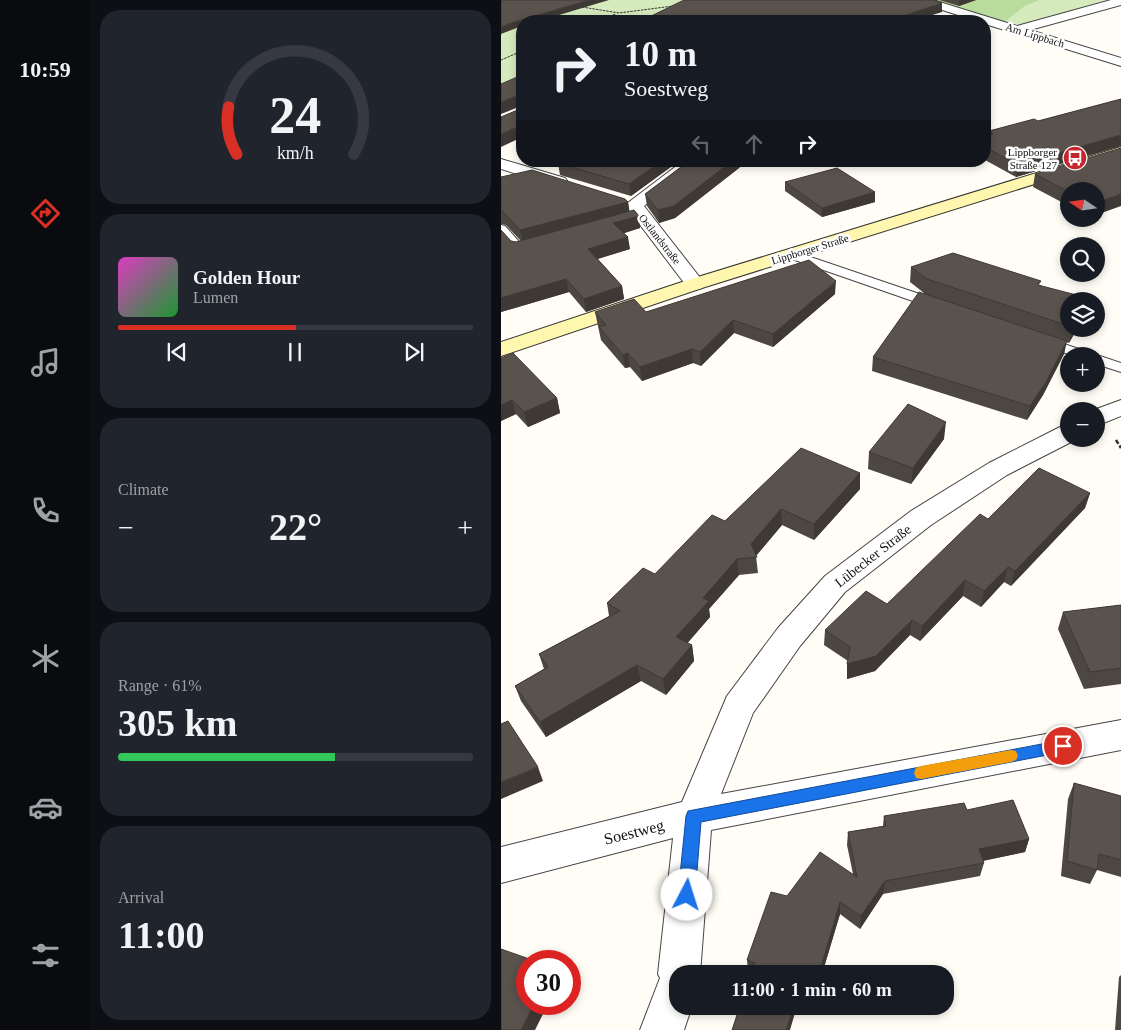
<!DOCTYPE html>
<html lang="en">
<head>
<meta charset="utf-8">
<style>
	body { margin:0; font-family:"Times New Roman",serif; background:#20242c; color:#f1f3f6; height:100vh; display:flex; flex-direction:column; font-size:19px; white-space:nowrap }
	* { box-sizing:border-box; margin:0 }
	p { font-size:16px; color:#9ea1a6 }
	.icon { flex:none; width:28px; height:28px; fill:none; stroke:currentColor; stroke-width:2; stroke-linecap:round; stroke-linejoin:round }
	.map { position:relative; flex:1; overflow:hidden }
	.details { display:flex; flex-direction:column; gap:10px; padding:10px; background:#0d0f14; width:411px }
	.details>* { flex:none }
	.top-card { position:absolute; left:15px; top:15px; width:475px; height:152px; border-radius:20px; box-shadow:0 2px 8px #0003; background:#171b24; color:#f1f3f6; overflow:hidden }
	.needle { width:32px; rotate:283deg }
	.fabs { position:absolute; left:559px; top:182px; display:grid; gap:10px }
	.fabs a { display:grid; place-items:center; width:45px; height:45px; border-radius:50%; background:#171b24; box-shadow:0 2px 8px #0003; font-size:25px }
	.speed { position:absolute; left:15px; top:950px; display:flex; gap:10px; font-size:25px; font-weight:700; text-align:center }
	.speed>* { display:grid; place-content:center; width:65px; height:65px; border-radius:50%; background:#171b24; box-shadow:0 2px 8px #0003; line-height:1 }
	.speed .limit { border:8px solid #d22; background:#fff; color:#111 }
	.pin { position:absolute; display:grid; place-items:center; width:42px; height:42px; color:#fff; margin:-21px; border:2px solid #fff; border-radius:50%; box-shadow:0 1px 5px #0007 }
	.me { position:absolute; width:55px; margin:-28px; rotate:5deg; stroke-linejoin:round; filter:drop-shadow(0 0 4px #0008) }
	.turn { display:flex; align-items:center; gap:18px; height:105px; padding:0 25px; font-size:22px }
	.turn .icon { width:65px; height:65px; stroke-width:2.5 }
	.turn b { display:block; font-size:35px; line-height:42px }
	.lanes { display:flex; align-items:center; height:48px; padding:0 25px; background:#0003; justify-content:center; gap:25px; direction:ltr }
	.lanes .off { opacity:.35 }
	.big { font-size:38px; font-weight:700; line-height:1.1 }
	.details .widget { flex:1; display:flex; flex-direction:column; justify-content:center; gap:8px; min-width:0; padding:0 18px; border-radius:20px; background:#20242c }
	.details .dial { align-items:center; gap:0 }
	.dial svg { height:130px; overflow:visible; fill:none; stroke:#363941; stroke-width:7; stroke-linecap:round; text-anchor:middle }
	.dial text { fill:#f1f3f6; stroke:none }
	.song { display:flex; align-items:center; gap:15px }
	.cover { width:60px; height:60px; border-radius:8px; background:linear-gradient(135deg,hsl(310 70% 55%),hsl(130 70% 35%)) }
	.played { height:5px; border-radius:2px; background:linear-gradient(90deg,#d93025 50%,#363941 50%) }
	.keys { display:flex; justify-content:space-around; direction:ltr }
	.heat { display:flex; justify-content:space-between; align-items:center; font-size:28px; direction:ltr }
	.charge { height:8px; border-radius:4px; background:linear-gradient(90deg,#34c759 61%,#363941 0) }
	.trip { position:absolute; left:168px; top:965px; width:285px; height:50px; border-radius:20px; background:#171b24; box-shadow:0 2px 8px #0003; font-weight:700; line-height:50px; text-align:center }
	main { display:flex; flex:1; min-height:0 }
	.tabs { display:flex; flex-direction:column; width:90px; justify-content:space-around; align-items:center; background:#090b0e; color:#9ea1a6 }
	.tabs .icon { width:35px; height:35px }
	.tabs .active { color:#d93025 }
	.tabs b { font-size:22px; color:#f1f3f6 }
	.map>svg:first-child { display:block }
	.green { fill:#d5ebbd }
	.forest { fill:#b9dc9c }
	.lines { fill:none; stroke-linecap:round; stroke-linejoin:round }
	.lane-casing { stroke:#444; stroke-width:2 }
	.street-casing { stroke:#444; stroke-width:2 }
	.secondary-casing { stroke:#333; stroke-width:2 }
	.path-far1 { stroke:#333; stroke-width:1; stroke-dasharray:2.5 1; stroke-linecap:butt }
	.path { stroke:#333; stroke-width:2.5; stroke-dasharray:4.5 2; stroke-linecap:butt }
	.lane { fill:#fff; fill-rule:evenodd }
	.street { fill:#fff; fill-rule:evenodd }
	.secondary { fill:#fff6b0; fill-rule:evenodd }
	.wall { fill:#4d4742 }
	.shaded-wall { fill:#3f3936 }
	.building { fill:#5a524d; stroke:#3f3936 }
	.route { fill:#1a73e8; stroke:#114b97 }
	.slow { fill:#f59e0b }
	.labels { text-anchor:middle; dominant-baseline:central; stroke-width:5; stroke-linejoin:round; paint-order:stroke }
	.far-street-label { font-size:11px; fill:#111; stroke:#fff }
	.far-poi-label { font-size:11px; fill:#111; stroke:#fff; text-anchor:end }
	.street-label { font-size:14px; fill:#111; stroke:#fff }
	.near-street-label { font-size:16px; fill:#111; stroke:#fff }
</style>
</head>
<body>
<main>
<nav class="tabs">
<b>10:59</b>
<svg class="icon active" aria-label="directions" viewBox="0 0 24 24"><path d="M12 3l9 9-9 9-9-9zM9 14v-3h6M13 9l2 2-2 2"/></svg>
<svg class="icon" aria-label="music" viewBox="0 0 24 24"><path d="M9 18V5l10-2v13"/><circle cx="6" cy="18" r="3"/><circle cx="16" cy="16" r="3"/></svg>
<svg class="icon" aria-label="phone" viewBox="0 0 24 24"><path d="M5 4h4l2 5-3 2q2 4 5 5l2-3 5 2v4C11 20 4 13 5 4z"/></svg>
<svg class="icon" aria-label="climate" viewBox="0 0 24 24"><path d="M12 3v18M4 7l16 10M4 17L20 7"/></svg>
<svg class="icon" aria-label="car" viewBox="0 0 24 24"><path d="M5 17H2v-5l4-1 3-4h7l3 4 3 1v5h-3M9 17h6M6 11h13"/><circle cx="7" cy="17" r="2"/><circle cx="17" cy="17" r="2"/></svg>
<svg class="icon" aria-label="filters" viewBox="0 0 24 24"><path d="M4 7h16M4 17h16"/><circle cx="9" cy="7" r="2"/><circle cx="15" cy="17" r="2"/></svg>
</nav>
<section class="details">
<div class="widget dial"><svg viewBox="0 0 100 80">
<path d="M14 69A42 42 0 1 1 86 69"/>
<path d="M14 69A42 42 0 0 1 9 40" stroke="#d93025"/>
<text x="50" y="56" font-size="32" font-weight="700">24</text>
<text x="50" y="72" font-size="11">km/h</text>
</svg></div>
<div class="widget">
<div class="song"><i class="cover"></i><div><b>Golden Hour</b><p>Lumen</p></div></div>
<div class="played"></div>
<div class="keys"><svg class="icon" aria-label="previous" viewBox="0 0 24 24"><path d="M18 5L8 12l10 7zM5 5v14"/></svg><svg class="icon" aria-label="pause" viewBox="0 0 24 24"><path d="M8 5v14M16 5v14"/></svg><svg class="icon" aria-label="next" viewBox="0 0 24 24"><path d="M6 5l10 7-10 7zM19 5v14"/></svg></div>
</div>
<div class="widget"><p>Climate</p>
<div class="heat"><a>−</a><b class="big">22°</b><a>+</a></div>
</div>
<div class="widget"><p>Range · 61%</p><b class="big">305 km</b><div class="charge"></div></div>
<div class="widget"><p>Arrival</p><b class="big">11:00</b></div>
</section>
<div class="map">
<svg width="620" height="1030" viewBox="0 0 620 1030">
	<rect width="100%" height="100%" fill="#fffdf5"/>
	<path class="green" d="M0,0H404L268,21H21V104L0,114Z
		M539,0H605L521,25L504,22L524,6Z"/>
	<path class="forest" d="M429,0H539L524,6L504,22Z"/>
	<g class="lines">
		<g class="lane-casing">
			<path id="lane" d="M0,225L4,226L21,245L30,242L36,246L34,249L18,253L14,252L0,236Z
				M292,251L442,302L444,305L437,309L432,308L288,258L286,255L288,252Z
				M542,337L620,363V372L595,364V356H573L537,344L535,341L537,338Z"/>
		</g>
		<g class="street-casing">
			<path id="street" d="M414,0H432L516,26L610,0H620V5L529,30L620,58V66L484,24V21H476L416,2Z
				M0,159L64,178L67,182L64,186L58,187L0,169Z
				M182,161H201L143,206L204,284L201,288L194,290L187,288L124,205Z
				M620,400V416L595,426V411H590Z
				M568,425V439H576L506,475L430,525L344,592L299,646L252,713L220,794L620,720V750L210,830L199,974H176V1006H191L183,1030H139L159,978L157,974L172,838L0,883V847L181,802L226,696L277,628L324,576L410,511L488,463L559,427Z"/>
		</g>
		<g class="secondary-casing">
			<path id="secondary" d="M620,147V157L201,288L0,356V342L187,280Z"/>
		</g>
		<path class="path-far1" d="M81,7L118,13L172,6
			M95,21L115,14
			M0,60L21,51"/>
		<path class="path" d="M615,440L620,448"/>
		<use href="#lane" class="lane"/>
		<use href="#street" class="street"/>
		<use href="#secondary" class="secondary"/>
	</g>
	<path class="wall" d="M438,0H475L458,6Z
		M620,99V146L515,177L484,160V136L487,135L488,131L537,121Z
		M178,161L130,196L59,175L57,163Z
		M188,161H243L238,168L174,218L158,223L146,206L144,194Z
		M534,174L595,191H568V206L532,187Z
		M0,177L127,202L128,212L138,216L139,228L123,233L129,249L97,259L121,286L123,299L85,312L68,292L0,312V230L10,241L15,242L20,241L5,225L0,224Z
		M284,182L374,192V202L321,217L284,191Z
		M410,267L539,285L568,301V329H576L568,343L565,342L563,354L542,395L526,420L371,371L372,357L423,293L409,282Z
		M334,294L272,347L233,333L200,366L192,363L141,381L129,367L124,368L100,340L94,312H145Z
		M0,358L56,398L59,413L27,427L15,414L0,421Z
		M443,439L410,484L367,469L368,452Z
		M359,473V489L313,540L281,525L255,556L257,573L238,575L208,609L209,617L186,643L191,645L193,661L165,695L140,681L45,737L20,701L14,686L43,669L38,654L108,616L106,603L154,574L224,521Z
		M589,493L584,508L510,586L503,582L480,607L462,596L419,641L409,635L374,671L346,679L347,661L323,645L324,630L386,604L487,519Z
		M620,605V684L583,689L557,629L562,612Z
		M573,783L620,796V877L596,870L589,884L560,876L567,799Z
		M466,810L528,839L524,852L482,861L483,863L479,876L382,894L359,929L339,914L321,974H250V973L247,972L246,960L286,896L352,874L346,845L347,832L382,826L383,816Z
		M620,975V1030H614L618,977Z"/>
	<path class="shaded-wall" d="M88,0H108L38,21H21V26L0,34V27L10,23Z
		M458,0H475L458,6Z
		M441,3V12L413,21H386Z
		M18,95L20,106L0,114V102Z
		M21,125V137L0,147V134Z
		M620,135V146L515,177L517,165Z
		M161,161H178L130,196L128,184Z
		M231,161H243L238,168L174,218L158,223L157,210Z
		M374,192V202L321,217V208Z
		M620,194V206L595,215V203Z
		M127,202L129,214L22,243L19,230Z
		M138,216L139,228L114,236L112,223Z
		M127,237L129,249L89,261L87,249Z
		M65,279L68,292L0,312V298Z
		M335,281L334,294L272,347V334Z
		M121,286L123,299L85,312L83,299Z
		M232,320L233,333L200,366L199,352Z
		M572,329H576L568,343Z
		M566,341L563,354L542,395L526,420L529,406Z
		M191,349L192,363L141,381L139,367Z
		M127,353L129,367L124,368L122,355Z
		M56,398L59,413L27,427L23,412Z
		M11,400L15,414L0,421V405Z
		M445,422L443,439L410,484L412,468Z
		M359,473V489L313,540V524Z
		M589,493L584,508L510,586L514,571Z
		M280,509L281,525L254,557L250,544Z
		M236,559L238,575L208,609L209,617L178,653L175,637L202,598Z
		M507,567L503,582L480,607L483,591Z
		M464,580L462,596L419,641L421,626Z
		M411,620L409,635L374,671L346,679V664Z
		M191,645L193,661L165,695L162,679Z
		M136,665L140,681L45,737L39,722Z
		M37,767L42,781L0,799V782Z
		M528,839L524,852L475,862L478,849Z
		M384,881L382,894L359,929L360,916Z
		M339,902V914L321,974H318Z
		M33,1004H47L34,1030H20Z
		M293,1006H296L289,1030H285Z"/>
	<path class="building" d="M0,0H88L10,23L0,27Z
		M183,0H433L441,3L386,21H140Z
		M21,75V125L0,134V117L19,109L21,97L18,95L0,102V84Z
		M620,99V135L517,165L484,147V136L492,134L488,131L533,119L537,121Z
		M620,148V194L595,203V191H568V192L534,174Z
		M63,161H161L128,184L57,163Z
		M188,161H231L173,206L157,210L144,194Z
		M336,168L374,192L321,208L284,182Z
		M31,170L124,199L127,202L19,230L2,212H0V177Z
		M133,210L138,216L112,223L127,237L87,249L121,286L83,299L65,279L0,298V230L10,241L15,242Z
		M452,253L540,281L537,285L587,298L585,301H568V326L426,279L410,267Z
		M308,260L335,281L272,334L232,320L199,352L191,349L139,367L127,353L122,355L98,327L105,325L94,312L133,299L145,312Z
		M418,292L566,341L545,382L529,406L372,357Z
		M12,353L56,398L23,412L11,400L0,405V358Z
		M407,404L445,422L412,468L368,452Z
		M300,448L359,473L313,524L280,509L250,544L256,557L236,559L202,598L208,601L175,637L191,645L162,679L136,665L39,722L14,686L47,667L38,654L119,611L106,603L142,568L154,574L211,515L224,521Z
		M538,468L589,493L514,571L507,567L483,591L464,580L421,626L411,620L375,656L346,664L349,647L324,630L365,591L386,604L479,514L487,519Z
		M620,605V668L589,672L562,612Z
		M7,721L37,767L0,782V724Z
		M573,783L620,796V860L598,854L596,870L566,861Z
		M512,800L528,839L478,849L483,863L384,881L360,916L339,902L318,974H250L254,963L246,960L270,892L286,896L319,852L356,877L347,832L385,826L383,816L463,803L466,810Z
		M0,949L34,961H26V1004H33L20,1030H0Z
		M239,1006H293L285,1030H231Z"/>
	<path class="route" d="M562,740L567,742L569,746L567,751L562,752L200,822L194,895L191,901L186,903L180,901L177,895L185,816L187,811Z"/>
	<path class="slow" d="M510,750L515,751L517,756L515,760L510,762L420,779L415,778L413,773L415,768L420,766Z"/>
	<defs>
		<g id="bus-disc" transform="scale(1.25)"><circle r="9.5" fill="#c4262e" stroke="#fff"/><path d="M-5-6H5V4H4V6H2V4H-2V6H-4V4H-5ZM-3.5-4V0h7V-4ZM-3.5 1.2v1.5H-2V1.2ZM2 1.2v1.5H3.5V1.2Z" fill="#fff"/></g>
	</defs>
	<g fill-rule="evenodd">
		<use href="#bus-disc" x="574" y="158"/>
	</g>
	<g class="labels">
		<g class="far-street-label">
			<text transform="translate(534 35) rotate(17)">Am Lippbach</text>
			<text transform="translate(159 239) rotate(52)">Ostlandstraße</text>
			<text transform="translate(309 249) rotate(-17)">Lippborger Straße</text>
		</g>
		<g class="far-poi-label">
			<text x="556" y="152">Lippborger<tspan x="556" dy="13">Straße 127</tspan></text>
		</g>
		<g class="street-label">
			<text transform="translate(372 556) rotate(-38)">Lübecker Straße</text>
		</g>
		<g class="near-street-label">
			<text transform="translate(133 832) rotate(-14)">Soestweg</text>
		</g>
	</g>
</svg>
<div class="fabs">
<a><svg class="needle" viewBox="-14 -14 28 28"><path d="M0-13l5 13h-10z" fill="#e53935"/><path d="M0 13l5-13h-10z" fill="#9ea1a6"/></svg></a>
<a><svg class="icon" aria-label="search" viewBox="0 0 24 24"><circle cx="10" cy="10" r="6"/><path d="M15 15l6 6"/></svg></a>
<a><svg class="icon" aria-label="layers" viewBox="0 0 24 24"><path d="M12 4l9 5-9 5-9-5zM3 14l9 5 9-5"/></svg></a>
<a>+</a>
<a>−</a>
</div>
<div class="speed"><div class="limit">30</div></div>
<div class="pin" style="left:562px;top:746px;background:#d93025"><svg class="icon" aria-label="arrive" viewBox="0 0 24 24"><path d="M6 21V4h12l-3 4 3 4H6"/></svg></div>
<svg class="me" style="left:186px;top:895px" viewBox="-20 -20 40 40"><circle r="19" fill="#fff"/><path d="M0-13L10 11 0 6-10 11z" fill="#1a73e8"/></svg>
<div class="trip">11:00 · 1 min · 60 m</div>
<div class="top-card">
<div class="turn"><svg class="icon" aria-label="right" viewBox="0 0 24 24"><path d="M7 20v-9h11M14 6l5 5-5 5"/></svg><div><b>10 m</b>Soestweg</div></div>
<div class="lanes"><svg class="icon off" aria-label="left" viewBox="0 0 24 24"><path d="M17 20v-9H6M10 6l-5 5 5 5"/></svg><svg class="icon off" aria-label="ahead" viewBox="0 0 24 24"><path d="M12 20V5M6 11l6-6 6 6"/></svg><svg class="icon" aria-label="right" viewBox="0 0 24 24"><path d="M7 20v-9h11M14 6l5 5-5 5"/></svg></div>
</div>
</div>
</main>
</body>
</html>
